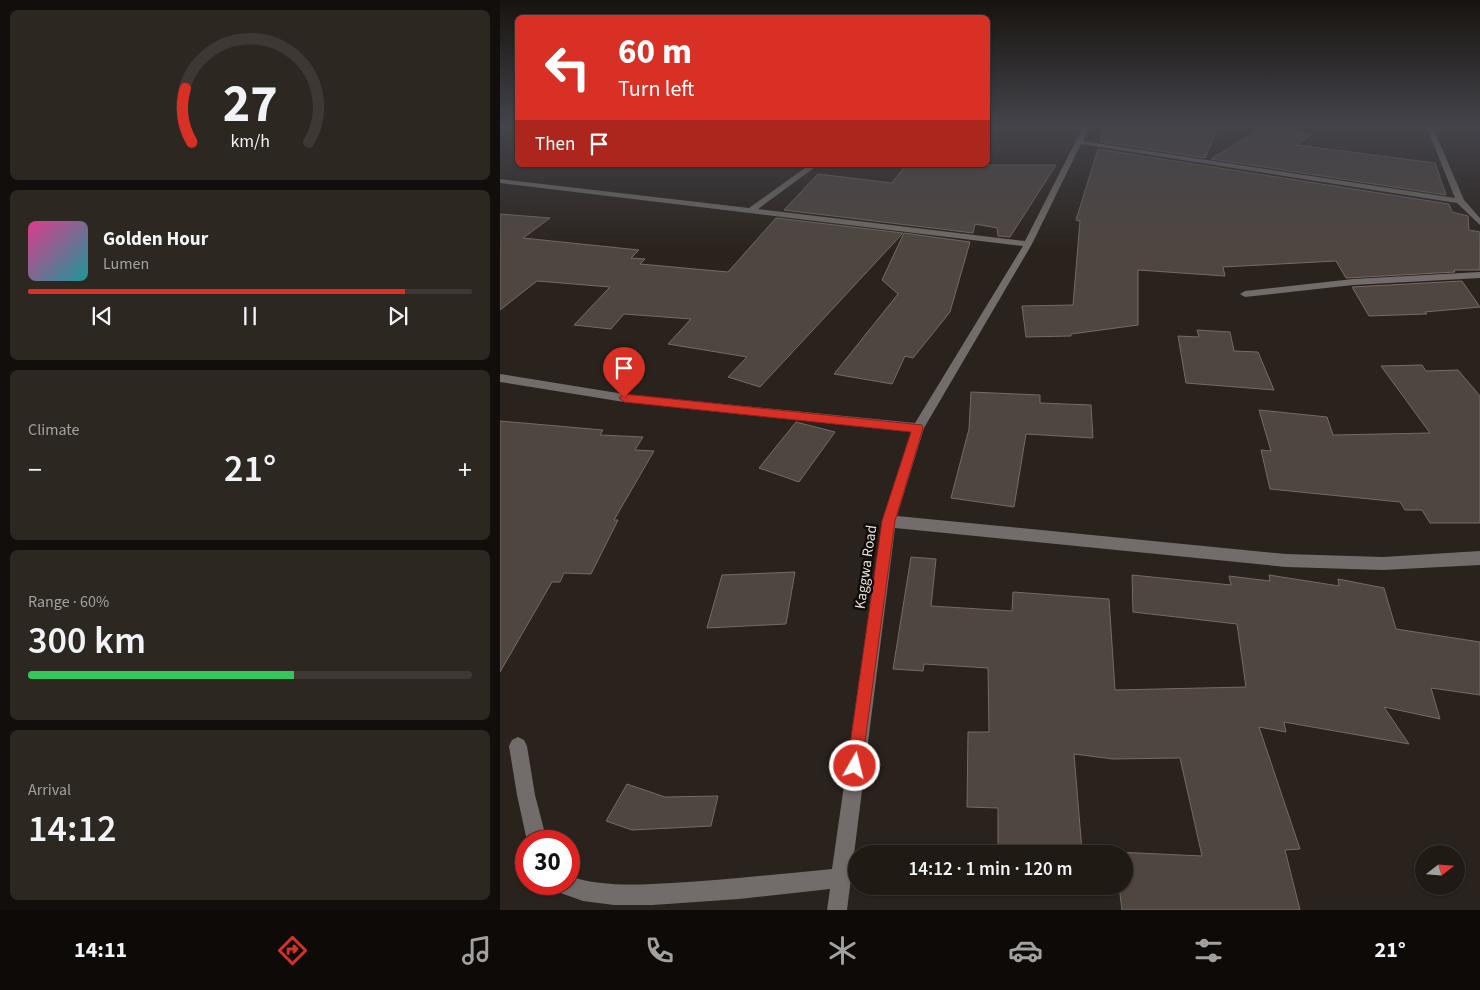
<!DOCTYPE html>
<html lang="en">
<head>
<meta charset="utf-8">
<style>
	body { margin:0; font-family:"Source Sans 3",sans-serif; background:#2d2722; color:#f1f3f6; height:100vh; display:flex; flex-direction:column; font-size:19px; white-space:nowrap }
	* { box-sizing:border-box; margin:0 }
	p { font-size:16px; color:#a2a1a0 }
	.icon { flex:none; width:28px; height:28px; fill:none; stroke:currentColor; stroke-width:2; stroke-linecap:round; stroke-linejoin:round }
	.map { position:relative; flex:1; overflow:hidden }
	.side { display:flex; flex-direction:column; gap:10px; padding:10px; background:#120e0c; width:500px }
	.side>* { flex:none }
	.banner { position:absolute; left:15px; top:15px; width:475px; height:152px; border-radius:8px; box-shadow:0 1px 4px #0004,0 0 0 1px #3d3834; background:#d93025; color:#fff; overflow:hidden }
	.needle { width:32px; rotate:73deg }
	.fabs { position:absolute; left:915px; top:845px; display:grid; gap:10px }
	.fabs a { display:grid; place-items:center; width:50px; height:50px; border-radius:50%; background:#201a15; box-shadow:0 1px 4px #0004,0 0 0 1px #3d3834; font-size:25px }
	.speed { position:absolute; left:15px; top:830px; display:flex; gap:10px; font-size:25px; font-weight:700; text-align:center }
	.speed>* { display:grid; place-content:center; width:65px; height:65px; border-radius:50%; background:#201a15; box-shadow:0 1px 4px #0004,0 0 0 1px #3d3834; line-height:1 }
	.speed .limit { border:8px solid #d22; background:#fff; color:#111 }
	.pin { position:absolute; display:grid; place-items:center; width:42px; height:42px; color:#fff; margin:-51px -21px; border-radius:50% 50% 50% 0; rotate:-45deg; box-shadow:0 0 5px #0007 }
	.pin .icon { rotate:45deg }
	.me { position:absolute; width:55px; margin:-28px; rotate:8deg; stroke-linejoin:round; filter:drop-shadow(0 0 4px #0008) }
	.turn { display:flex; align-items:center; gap:18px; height:105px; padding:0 20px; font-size:22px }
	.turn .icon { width:65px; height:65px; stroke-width:2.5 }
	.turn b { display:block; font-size:35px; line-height:42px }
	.then { display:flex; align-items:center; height:48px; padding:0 20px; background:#0003; gap:10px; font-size:19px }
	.big { font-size:38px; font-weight:600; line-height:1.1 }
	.side .widget { flex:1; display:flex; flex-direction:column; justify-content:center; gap:8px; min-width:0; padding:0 18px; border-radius:8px; background:#2d2722 }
	.side .dial { align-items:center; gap:0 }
	.dial svg { height:130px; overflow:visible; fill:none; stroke:#3d3834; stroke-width:7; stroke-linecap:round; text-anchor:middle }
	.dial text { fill:#f1f3f6; stroke:none }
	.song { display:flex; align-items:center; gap:15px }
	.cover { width:60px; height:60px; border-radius:8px; background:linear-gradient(135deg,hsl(330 70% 55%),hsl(180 70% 35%)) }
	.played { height:5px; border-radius:2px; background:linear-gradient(90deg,#d93025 85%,#3d3834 85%) }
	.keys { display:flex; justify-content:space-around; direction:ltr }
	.heat { display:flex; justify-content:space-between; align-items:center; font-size:28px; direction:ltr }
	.charge { height:8px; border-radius:4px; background:linear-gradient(90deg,#34c759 60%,#3d3834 0) }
	.trip { position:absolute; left:348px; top:845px; width:285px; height:50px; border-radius:25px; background:#201a15; box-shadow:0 1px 4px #0004,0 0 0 1px #3d3834; font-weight:600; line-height:50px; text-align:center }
	.tab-bar { display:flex; height:80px; justify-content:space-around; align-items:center; background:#0d0a08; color:#a2a1a0 }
	.tab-bar .icon { width:35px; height:35px }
	.tab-bar .active { color:#d93025 }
	.tab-bar b { font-size:22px; color:#f1f3f6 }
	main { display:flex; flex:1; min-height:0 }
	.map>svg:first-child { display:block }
	.building { fill:#4f463f; stroke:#756b64 }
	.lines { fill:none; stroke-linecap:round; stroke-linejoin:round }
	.minor { fill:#726d6a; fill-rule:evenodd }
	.route { fill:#d93025; stroke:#8d1f18 }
	.labels { text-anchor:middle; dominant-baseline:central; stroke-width:5; stroke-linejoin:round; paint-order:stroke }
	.street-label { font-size:15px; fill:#e6e0dc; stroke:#100c0a }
</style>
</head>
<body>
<main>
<section class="side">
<div class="widget dial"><svg viewBox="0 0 100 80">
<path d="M14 69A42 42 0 1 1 86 69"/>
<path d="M14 69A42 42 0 0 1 10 36" stroke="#d93025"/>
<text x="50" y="56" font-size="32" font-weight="700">27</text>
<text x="50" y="72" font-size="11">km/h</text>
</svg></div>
<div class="widget">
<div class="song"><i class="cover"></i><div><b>Golden Hour</b><p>Lumen</p></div></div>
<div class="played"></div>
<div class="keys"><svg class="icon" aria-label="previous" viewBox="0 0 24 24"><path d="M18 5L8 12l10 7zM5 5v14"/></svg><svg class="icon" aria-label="pause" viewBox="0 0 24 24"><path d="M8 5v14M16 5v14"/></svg><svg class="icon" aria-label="next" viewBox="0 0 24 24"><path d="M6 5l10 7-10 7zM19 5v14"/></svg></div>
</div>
<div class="widget"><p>Climate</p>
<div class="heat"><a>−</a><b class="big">21°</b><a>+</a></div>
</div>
<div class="widget"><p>Range · 60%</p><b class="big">300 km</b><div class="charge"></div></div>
<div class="widget"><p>Arrival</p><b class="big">14:12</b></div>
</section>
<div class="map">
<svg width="980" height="910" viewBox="0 0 980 910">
	<rect width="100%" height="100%" fill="#2a221c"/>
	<path class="building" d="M605,125H719L705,158L600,142Z
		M766,125H777L811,135L797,145L935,163L946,195L711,159Z
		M598,149L949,204L952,212L968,216L969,230L980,232V270H954L955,272L846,278L836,261L723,267L725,276L638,270V325L571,334V336L526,337L522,306L573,305L580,221L576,220Z
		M406,165H556L510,237L498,236L497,228L475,224L473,233L284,210L318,174L392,183Z
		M0,214L50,218L23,238L139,250L131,258L145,259L140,264L228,272L276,218L403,233L260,387L228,377L247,357L168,344L191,319L124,314L111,329L74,325L110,287L37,281L0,310Z
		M404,233L470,242L450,312L413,358L405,356L392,384L334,374L398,294L382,280Z
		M962,281L980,307L925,312L927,314L869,316L852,287Z
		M697,330L730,332L734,351L758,352L774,390L686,383L678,336L699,337Z
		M922,365L926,371L958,370L980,396V523H930L922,510H905L900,502L770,489L761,450L771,451L759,410L827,417L833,435L930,433L881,366Z
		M471,392L540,395V403L591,405L593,438L526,434L514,507L451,498L469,429Z
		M0,421L103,430L100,435L143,437L135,450L154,451L114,520H118L91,574L64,573L60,582H52L0,672Z
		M296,422L335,432L299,482L259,468Z
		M411,557L436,559L431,606L512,611L513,592L609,599L615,690L746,687L737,624L633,612L632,575L731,585L729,576L770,581L769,575L839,586L838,579L884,588L896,629L980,642V695L931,688L940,719L884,707L909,744L784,722L786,732L759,727L800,849L785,850L800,910H622L619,886H624V854L616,852L702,856L680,758L613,759L574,754L582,851H498V808L467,807L468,732H489L488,668L424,664L423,671L393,669Z
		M295,572L286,624L207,628L222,575Z
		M127,784L165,797L218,796L211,826L132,830L106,821Z"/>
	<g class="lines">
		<path class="minor" d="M584,125H590L583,141L955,198L926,125H932L964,200L980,218V225L957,203L581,144L532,244L424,428L397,516L786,554L883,557L980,551V565L883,570L786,567L395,528L347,910H327L330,889L239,899L153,905H114L83,901L55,891L52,884H69V876C101,887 138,885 172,883C225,880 279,874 332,869L382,521L411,432L124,402L0,382V374L124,394L415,423L523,246L0,183V179L249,208L309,165H318L258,209L525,241Z
			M980,272V278L853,285L745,297L740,294L745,291L853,279Z
			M18,737L24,740L27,746L35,795L47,841H27L17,795L9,746L12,740Z"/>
	</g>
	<linearGradient id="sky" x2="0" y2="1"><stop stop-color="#17130f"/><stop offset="0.5" stop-color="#44444b"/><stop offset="1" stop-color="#44444b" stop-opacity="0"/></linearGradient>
	<rect width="980" height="252" fill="url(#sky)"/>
	<path class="route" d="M124,394L422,425L423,428L395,521L361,771L355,774L349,771L347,766L382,521L411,432L124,402L119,398Z"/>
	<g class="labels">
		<g class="street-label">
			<text transform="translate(366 567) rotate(-82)">Kaggwa Road</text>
		</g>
	</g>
</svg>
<div class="fabs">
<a><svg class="needle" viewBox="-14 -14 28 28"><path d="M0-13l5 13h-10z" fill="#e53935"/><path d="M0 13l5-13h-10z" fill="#a2a1a0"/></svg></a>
</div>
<div class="speed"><div class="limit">30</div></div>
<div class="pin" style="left:124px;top:398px;background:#d93025"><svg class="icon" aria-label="arrive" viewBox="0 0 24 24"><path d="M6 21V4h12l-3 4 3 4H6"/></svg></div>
<svg class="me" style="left:355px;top:766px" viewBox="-20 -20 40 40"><circle r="17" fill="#d93025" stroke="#fff" stroke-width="3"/><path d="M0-11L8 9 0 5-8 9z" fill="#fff"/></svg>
<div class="trip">14:12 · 1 min · 120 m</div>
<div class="banner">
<div class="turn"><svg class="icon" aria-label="left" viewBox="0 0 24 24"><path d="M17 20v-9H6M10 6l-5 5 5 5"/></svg><div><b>60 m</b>Turn left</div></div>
<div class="then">Then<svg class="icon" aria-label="arrive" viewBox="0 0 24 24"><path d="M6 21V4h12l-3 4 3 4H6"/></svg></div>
</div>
</div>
</main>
<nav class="tab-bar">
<b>14:11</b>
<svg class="icon active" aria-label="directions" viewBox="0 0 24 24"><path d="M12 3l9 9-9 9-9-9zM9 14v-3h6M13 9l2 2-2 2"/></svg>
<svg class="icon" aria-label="music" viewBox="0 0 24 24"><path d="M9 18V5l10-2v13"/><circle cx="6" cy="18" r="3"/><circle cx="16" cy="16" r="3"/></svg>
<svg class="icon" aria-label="phone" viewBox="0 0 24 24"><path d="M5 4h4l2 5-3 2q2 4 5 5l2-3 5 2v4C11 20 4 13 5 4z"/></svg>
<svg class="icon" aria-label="climate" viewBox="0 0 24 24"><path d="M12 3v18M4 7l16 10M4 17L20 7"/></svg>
<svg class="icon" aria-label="car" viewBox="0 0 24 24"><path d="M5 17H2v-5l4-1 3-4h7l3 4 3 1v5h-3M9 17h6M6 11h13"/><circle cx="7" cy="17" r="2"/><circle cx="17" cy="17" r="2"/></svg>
<svg class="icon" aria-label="filters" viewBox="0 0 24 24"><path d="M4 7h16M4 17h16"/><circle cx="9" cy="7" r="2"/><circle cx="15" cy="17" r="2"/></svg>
<b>21°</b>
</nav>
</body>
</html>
